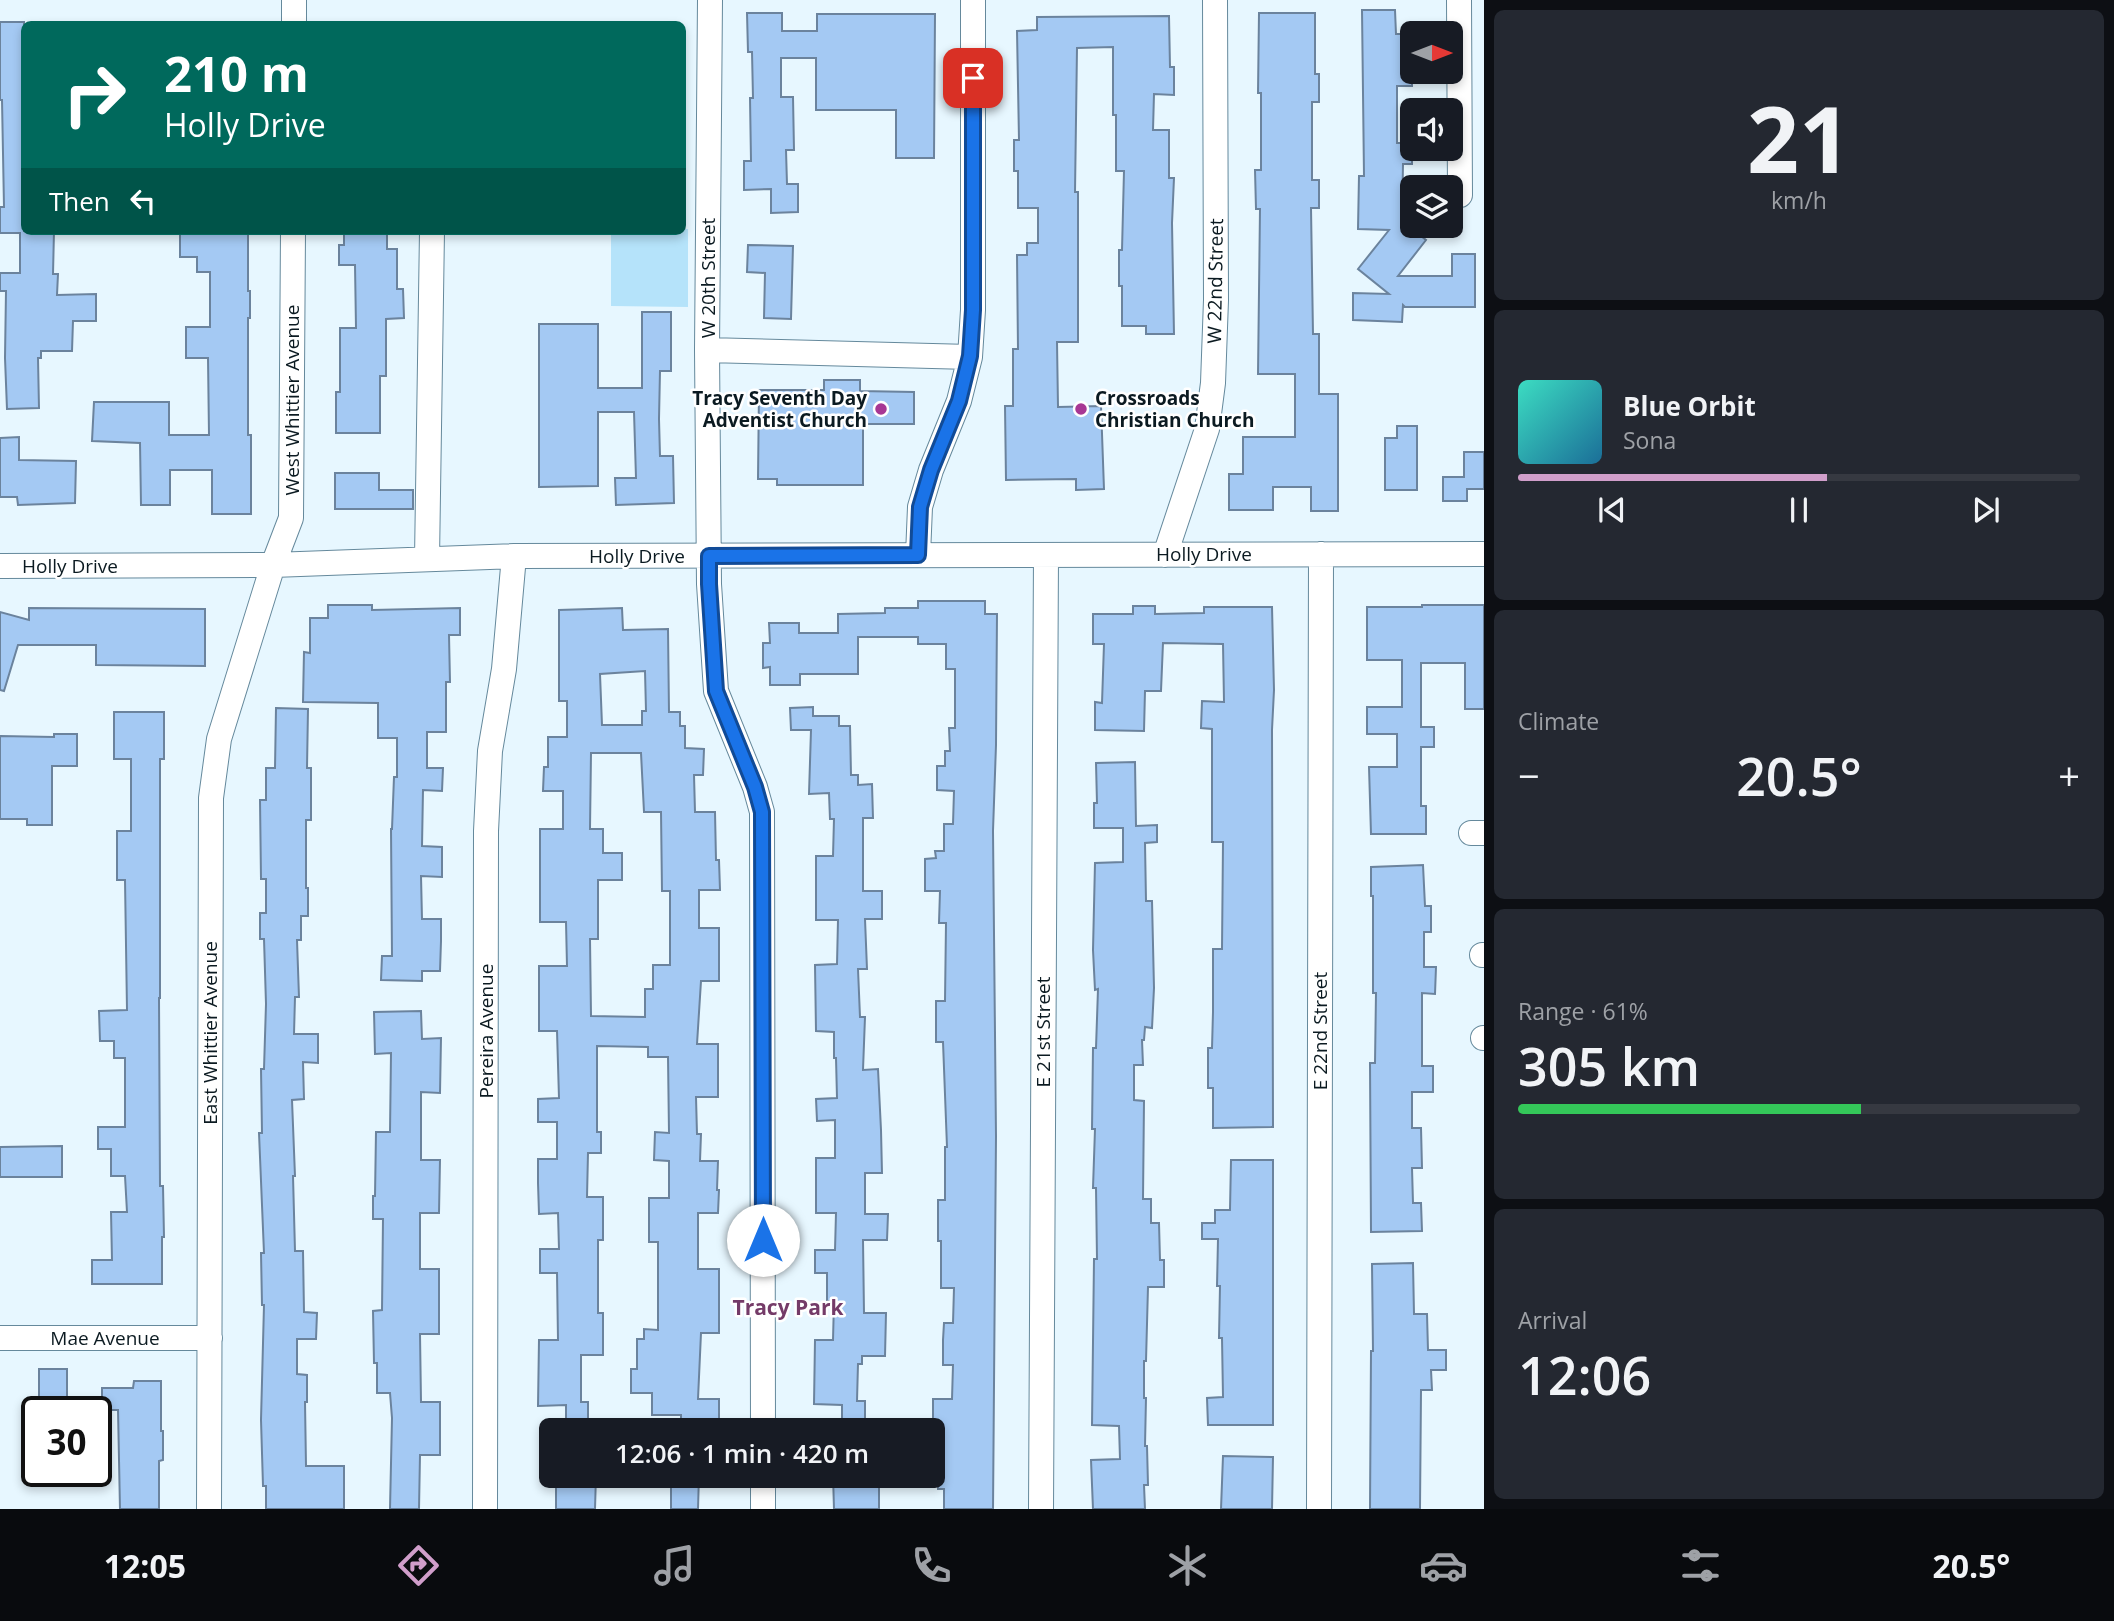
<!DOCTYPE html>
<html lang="en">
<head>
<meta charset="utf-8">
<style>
	body { margin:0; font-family:"Open Sans",sans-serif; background:#242831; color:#f1f3f6; height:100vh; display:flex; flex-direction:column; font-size:26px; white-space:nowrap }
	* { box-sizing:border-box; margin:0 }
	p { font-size:23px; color:#9ea1a6 }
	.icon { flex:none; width:38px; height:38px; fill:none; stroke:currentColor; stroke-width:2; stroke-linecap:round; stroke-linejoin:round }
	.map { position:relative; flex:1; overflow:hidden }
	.drawer { display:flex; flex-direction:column; gap:10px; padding:10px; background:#0d0f14; width:630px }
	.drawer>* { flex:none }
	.hud { position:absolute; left:21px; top:21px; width:665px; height:214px; border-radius:10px; box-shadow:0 4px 10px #0003; background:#00695c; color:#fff; overflow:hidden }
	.needle { width:46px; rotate:90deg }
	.buttons { position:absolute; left:1400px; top:21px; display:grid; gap:14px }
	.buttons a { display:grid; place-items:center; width:63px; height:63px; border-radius:10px; background:#171b24; box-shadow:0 4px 10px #0003; font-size:35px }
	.speed { position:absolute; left:21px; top:1396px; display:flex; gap:14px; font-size:35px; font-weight:700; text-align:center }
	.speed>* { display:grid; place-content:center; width:91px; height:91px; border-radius:50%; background:#171b24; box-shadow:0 4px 10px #0003; line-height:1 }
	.speed .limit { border:4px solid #111; border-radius:10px; background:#fff; color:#111 }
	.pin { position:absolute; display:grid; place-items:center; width:60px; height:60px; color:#fff; margin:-30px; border-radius:14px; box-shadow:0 4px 10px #0006 }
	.me { position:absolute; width:77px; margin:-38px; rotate:0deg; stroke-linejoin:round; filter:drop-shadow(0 0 5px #0008) }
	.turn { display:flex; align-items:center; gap:24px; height:147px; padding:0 28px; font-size:32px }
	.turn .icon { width:91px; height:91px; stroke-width:2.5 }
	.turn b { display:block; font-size:49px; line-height:60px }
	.then { display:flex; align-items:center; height:66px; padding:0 28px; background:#0003; gap:14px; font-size:26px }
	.big { font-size:52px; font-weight:600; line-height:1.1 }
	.drawer .tile { flex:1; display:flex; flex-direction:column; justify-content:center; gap:10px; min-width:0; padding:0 24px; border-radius:10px; background:#242831 }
	.drawer .dial { align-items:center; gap:0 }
	.dial b { font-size:91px; line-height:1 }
	.song { display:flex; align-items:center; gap:21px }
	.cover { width:84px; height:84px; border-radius:10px; background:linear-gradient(135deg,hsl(170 70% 55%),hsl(200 70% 35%)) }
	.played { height:7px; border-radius:4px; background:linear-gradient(90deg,#d09eca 55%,#363941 55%) }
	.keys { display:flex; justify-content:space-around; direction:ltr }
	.heat { display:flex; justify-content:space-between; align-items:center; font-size:38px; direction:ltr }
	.charge { height:10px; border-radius:5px; background:linear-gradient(90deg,#34c759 61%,#363941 0) }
	.trip { position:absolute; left:539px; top:1418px; width:406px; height:70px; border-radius:10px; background:#171b24; box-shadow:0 4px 10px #0003; font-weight:600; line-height:70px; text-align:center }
	.menu { display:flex; height:112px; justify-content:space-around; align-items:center; background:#090b0e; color:#9ea1a6 }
	.menu .icon { width:49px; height:49px }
	.menu .active { color:#d09eca }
	.menu b { font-size:32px; color:#f1f3f6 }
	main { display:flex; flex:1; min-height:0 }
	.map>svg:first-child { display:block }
	.green { fill:#b5e3fa }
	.building { fill:#a4c9f3; stroke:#6b839d; stroke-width:2; fill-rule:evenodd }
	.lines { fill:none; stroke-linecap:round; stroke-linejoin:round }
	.minor-casing { stroke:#65899c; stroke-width:26 }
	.minor { stroke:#fff; stroke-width:24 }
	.route-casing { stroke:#114b97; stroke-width:18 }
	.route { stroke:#1a73e8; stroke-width:12 }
	.poi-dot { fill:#a73794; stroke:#fff; stroke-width:2.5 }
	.labels { text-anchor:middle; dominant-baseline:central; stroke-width:5; stroke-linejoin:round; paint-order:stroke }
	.street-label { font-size:19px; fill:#0b1a21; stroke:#fff }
	.poi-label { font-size:19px; font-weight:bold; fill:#0b1a21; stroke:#fff; text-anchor:end }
	.neighbourhood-label { font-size:21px; font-weight:bold; fill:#743b68; stroke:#fff }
</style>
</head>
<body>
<main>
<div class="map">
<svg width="1484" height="1509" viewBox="0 0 1484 1509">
	<rect width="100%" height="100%" fill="#e7f7ff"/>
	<path class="green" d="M683,229H688V307L611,306V231H682Z"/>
	<path class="building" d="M1362,10H1395L1396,34H1412V86H1397V143H1412V164H1403L1402,221L1426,240L1398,276H1452V254H1475V307H1405L1403,305L1402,322L1353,320V293L1389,294L1358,269L1389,230L1358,229L1359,176H1364Z
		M747,13H782V31H817V14H935L934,158H896V110H816V58H781V97H793L794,150H786L787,184H798V212L771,213V189L744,190V161H751L750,98H753L752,52H748Z
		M1259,13H1315V74H1319V102H1312V180H1319V208H1311L1313,334H1319V394H1338V511H1311V487H1273V510H1229V474H1243V437H1295V374H1258L1260,209H1256L1255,170H1261V93H1258Z
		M1169,16L1170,67H1174V95L1154,94L1153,130H1169V178H1174L1172,223L1174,334H1146V326H1122V286H1119V250H1122L1124,171H1116V115H1113V47L1077,48L1075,192H1078V342H1057L1058,407L1101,406L1104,489L1076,490V479L1006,480L1005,406H1013V349H1018L1017,255H1027V243H1038V208H1018V171H1014V140H1019L1017,31L1037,30V17Z
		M0,22H24V231H54L53,274H58L57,295L96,294V321H73L72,351H41V358H38L39,408L7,409L5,358L6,291H0V273H20V233H0V207H4L2,100H0Z
		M180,231H248V291H250V318H248V435H251V514H212V470H170V505H141L140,443L92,441L94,402H169V435H209L208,358H186V327H210V272H197V257H180Z
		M344,231H387V249H397V289H403L404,318L386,319V376H380V433H336V392H340V328H356L355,265H339V245H344Z
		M748,245L793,246L791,319L764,318L765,273L747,272Z
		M642,312H671V371H660L659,419L660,456H673L674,503L616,505L615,478H636L634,412H598V486L539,487V324H598V388H642Z
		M824,380H860V391L914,392V424H863V485H777V479H758L759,390H824Z
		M1397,426H1417V490H1385V438H1397Z
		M19,437V460L76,461L75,503L18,505L17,497H0V438Z
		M1464,452H1484V489H1467V501H1443V477H1464Z
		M335,473H379V490H413V509H335Z
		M918,601H985V614H997L996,745L993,831L996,1136L993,1509H944V1489H938L936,1423H933V1399H952L953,1365H943V1340L944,1323H953L954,1288H941V1241H938V1200H945V1147H947L943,1042H936V1001H945L946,923H939L940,891H925V859L936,858L935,851H944V824H953L954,791L937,790V766H945V751H950L949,728H955V669H946V644H918V637H858V674H800V685H770V667L763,668V643H770L769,623H799V633H838V614L885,613V608H918Z
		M328,605H372V610L460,608V635H449L450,682H446V732H427V768H443L442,791L423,790L422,846L442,847V877L421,876L422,919H441V941L440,971H422V981L381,980L382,956H392L391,829H392L394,777H397V738H378V703L303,702L304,652L310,653V618H328Z
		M1422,605H1484V709H1465V663H1421V727H1434V747H1421V806H1426V834H1371L1369,767H1397V734H1367V707H1402V660H1367V607H1422Z
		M1133,606H1155V614L1204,613V607H1272L1274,690L1272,730L1273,1127L1213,1128V1088H1208V1048H1212L1213,1012V949H1222L1223,842H1212V729L1201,728L1202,701L1224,702L1223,644L1163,643L1161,691H1145L1144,731L1095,730V702L1102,703L1104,644H1093V614H1133Z
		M29,608L205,609V666L96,665V645H18L4,691L0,690V612L29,620Z
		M622,608L623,630L668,629L669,712H680V726H685V748L704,749L703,775H694L695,812H715L716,860H719L720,890H699V928H719V981H701L697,1044H718V1097H696L697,1134H701L700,1161H718L717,1190H719L718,1213H698V1269H719V1333H701L698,1399H719V1425L681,1424V1415H652V1393H631V1369H637V1339H644V1329L658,1330V1242H649V1198H669V1161L654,1160L655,1132L669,1133L668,1057H648V1047L597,1046V1132H601V1153H588L587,1197H603V1240H598V1313H603V1355H581V1402H588V1424L566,1425V1405L538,1406L539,1340H558L557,1273H540V1249H559L558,1213L539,1214L538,1183V1159H557V1122H538V1099L559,1098L557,1031H539V966H567L566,922H540V829H563V791H543L544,767H548V737H567V701H559V610ZM645,671L646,711H642V725H602L600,674ZM591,753H641L644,812H661L662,891H670V965H653V989H645V1017L591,1016L590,939H598V880H622V853H603V829H590Z
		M813,707V716H839V726H850L851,775H858V785L872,784L873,818H863V891H882V919H865L867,969H858L860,1017H865L863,1070L878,1069L881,1130L882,1173H865V1214H888L887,1240H863L864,1313H886L885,1356H862V1364H858L857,1401H865V1424L842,1423V1405L814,1404L815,1340H833L834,1301H827V1273H815V1250H835L836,1213H816V1158H835V1120L817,1121L816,1099L837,1098L836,1058H834V1032L816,1031L815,965L837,964L838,920H816V856H833L834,819H830L829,793L809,794L811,730H791L790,708Z
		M276,708L308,709L307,768H311V820H306V888H308V916H301V940H297L299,997H295L294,1034H318V1063L303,1062L304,1099L292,1100L295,1176H293L295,1251H303L304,1312L317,1313L316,1339H297V1374L307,1375V1402H305L306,1466H344V1509H266V1486H263L261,1420L264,1305H262L261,1253H264L259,1133H262L261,1069H264L266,1004L264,939H260V913H266V879H261L260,800H266V768H275Z
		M114,712H164V759H160V998H159L160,1186H163L164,1237H162V1284H92V1260H112L111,1212H127L125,1176H111V1149H98V1127H125V1058H114V1041H100L99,1011L127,1010L125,880H117V831H131V759H114Z
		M54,734H77V766H52V825H27V819H0V736L54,737Z
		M1135,762L1136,826L1157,825V842L1145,843L1146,901H1152L1154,988L1152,1028L1145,1027L1144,1040H1142L1143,1065H1134V1100L1144,1101L1143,1199H1151V1223H1159L1160,1260H1164V1287H1148L1146,1361H1144V1398H1146L1145,1446H1147L1148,1485H1144L1145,1509H1093L1091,1460L1120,1459L1119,1426L1092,1425L1094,1259H1097L1096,1188H1093L1095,1129H1092L1093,1048H1096L1098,989L1095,990L1093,950L1095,863L1123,862V828H1094V803H1097L1096,763Z
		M1423,865L1425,906H1431V932H1424V967H1436L1435,994L1422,993V1066H1433V1092H1412V1128H1421L1422,1168H1412L1413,1203H1421L1422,1231L1371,1232L1370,1063H1375L1376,993H1373V896H1371V867Z
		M421,1011L422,1039L441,1038L440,1093L421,1092V1160H440L439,1213H420V1269H439V1334H420L421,1402H440V1455H420L419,1509H390L392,1418L390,1393H377V1363H374L373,1311L382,1310L383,1219H373V1196H375L376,1132H390L391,1053L375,1054L374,1012Z
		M62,1146V1177H0V1147Z
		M1231,1160H1273V1425H1208L1207,1398L1223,1397L1222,1338H1219L1220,1286H1217L1218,1239H1202V1223H1215V1210H1230Z
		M1413,1263L1414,1314H1427L1428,1350H1446V1370H1431L1432,1390H1421L1420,1509H1370L1371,1351H1373L1372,1264Z
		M39,1369H67V1398H39Z
		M134,1381H161V1431H163V1460L159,1461V1509H120L118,1410H102V1388H133Z
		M1223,1456L1273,1457L1272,1509H1221Z
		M556,1475H596L595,1509H556Z
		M671,1475H699L698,1509H671Z
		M833,1475H879V1509H834Z"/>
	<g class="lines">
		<g class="minor-casing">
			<path id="minor" d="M710,0L707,350L709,584L716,691L755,787L762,812L763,1430
				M1459,0L1460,195
				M294,24V0
				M707,350L970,357
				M918,555L920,507L931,470L959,401L970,357L973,310V0
				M1165,555L1207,429L1213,383L1216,300L1215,0
				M427,559L432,231
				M0,566L273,565L514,556L1484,554
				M1471,833H1484
				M1482,955H1484
				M1483,1038H1484
				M0,1338H210
				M209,1509L211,798L219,739L273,565L291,518L293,231
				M485,1509L486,831L490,751L504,669L514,556
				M763,1509V1475
				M1041,1509L1046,555
				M1319,1509L1321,554"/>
		</g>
		<use href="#minor" class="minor"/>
	</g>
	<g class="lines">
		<g class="route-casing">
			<path id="route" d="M763,1240L762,812L755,787L716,691L709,584V556L918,555L920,507L931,470L959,401L970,356L973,310V78"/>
		</g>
		<use href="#route" class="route"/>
	</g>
	<g class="poi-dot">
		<circle cx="881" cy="409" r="7"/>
		<circle cx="1081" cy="409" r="7"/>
	</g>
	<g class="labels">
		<g class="street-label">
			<text transform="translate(708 278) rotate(-90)">W 20th Street</text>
			<text transform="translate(1215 281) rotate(-89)">W 22nd Street</text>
			<text transform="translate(292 400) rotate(-90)">West Whittier Avenue</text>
			<text x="1204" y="554">Holly Drive</text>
			<text x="637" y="556">Holly Drive</text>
			<text x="70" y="566">Holly Drive</text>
			<text transform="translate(486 1031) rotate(-90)">Pereira Avenue</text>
			<text transform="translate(1320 1031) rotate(-90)">E 22nd Street</text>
			<text transform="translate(1043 1032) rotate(-90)">E 21st Street</text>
			<text transform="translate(210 1033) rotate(-90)">East Whittier Avenue</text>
			<text x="105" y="1338">Mae Avenue</text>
		</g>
		<g class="poi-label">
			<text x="867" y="398">Tracy Seventh Day<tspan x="867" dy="22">Adventist Church</tspan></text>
			<text x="1095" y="398" text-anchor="start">Crossroads<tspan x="1095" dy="22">Christian Church</tspan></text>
		</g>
		<g class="neighbourhood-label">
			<text x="788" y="1307">Tracy Park</text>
		</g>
	</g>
</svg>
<div class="buttons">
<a><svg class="needle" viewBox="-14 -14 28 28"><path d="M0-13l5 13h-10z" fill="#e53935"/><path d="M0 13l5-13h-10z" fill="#9ea1a6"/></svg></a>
<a><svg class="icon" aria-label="sound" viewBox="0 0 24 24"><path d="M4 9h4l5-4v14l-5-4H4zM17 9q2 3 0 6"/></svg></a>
<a><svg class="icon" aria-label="layers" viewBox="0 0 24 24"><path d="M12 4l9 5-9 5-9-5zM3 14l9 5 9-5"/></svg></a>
</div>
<div class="speed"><div class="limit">30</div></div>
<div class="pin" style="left:973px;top:78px;background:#d93025"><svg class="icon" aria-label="arrive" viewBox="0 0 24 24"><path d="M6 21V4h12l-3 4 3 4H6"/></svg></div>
<svg class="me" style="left:763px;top:1240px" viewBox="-20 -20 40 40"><circle r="19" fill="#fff"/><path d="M0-13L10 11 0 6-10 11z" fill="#1a73e8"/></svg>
<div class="trip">12:06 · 1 min · 420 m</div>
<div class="hud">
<div class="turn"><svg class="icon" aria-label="right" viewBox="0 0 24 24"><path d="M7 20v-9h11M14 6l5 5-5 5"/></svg><div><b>210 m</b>Holly Drive</div></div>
<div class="then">Then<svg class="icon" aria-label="left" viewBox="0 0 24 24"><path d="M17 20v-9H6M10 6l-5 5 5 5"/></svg></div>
</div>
</div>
<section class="drawer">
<div class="tile dial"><b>21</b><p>km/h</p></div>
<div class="tile">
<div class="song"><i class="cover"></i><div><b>Blue Orbit</b><p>Sona</p></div></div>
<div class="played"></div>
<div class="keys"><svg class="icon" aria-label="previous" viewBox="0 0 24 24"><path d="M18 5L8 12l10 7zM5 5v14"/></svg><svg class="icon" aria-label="pause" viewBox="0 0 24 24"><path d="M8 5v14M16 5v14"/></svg><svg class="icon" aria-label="next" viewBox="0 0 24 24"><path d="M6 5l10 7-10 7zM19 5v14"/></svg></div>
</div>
<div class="tile"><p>Climate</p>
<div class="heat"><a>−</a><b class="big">20.5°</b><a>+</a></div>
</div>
<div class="tile"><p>Range · 61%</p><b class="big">305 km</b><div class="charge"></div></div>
<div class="tile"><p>Arrival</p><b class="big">12:06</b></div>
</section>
</main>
<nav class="menu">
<b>12:05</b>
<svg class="icon active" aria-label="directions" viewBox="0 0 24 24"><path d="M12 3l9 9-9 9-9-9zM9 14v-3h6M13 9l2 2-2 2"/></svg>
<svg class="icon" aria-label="music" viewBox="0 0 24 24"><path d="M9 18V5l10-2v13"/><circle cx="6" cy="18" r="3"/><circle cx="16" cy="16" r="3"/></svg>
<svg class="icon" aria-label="phone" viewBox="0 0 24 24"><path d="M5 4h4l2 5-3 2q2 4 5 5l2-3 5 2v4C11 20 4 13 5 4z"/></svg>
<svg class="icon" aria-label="climate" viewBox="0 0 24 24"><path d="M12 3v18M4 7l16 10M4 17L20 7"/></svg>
<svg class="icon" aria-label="car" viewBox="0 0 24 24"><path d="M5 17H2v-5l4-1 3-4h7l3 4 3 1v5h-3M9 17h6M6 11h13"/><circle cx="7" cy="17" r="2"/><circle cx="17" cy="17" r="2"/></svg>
<svg class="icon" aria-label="filters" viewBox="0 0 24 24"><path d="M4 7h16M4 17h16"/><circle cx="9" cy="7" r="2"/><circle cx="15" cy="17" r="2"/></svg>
<b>20.5°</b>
</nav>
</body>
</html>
